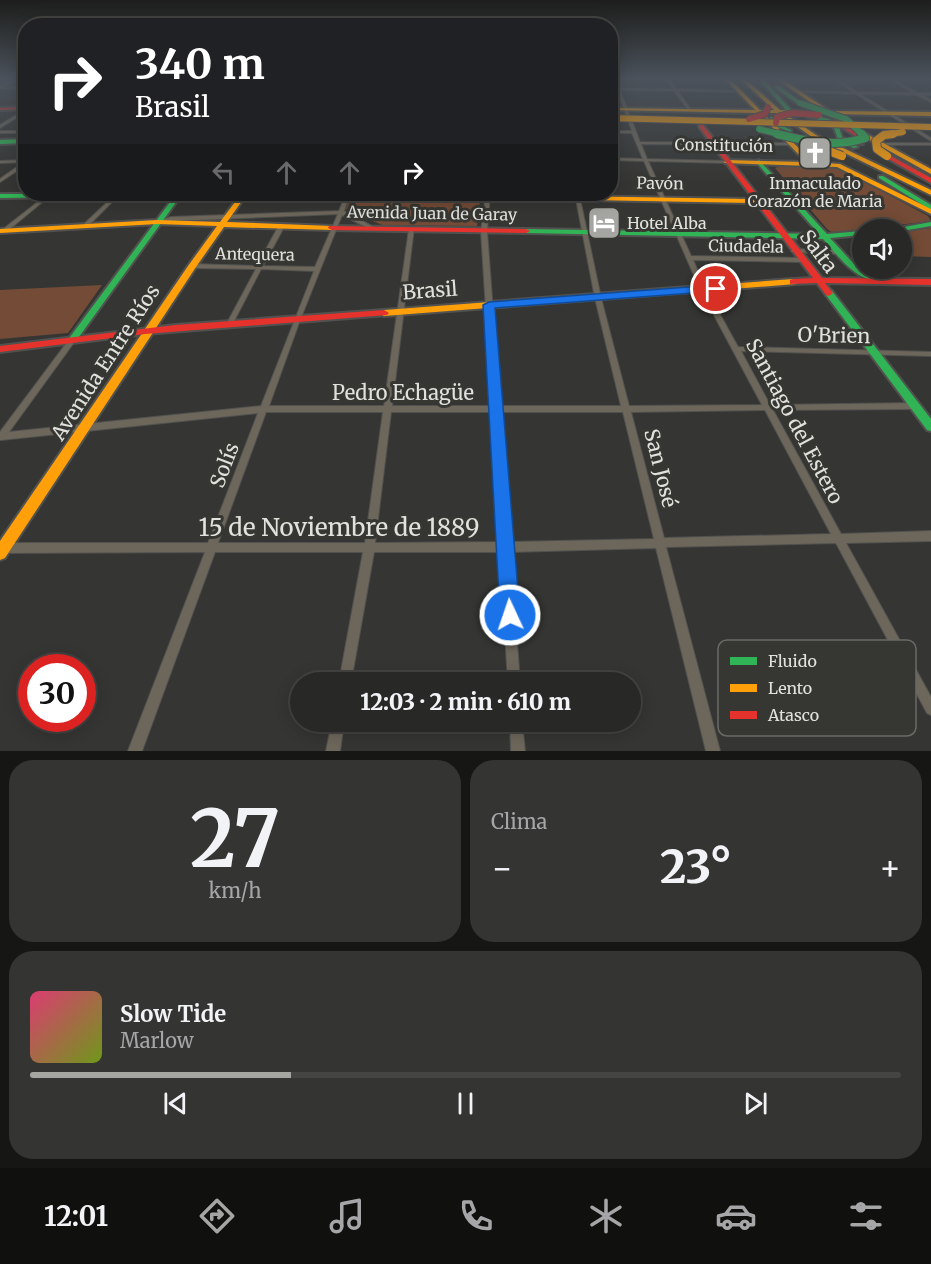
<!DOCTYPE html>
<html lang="es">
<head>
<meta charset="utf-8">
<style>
	body { margin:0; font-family:Merriweather,serif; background:#343432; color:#f1f3f6; height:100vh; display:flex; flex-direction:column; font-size:22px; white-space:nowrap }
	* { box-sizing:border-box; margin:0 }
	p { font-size:20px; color:#a5a6a7 }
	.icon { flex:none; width:33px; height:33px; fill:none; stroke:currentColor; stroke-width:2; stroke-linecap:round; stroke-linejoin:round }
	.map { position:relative; height:751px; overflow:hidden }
	.side { display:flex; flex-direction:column; gap:9px; padding:9px; background:#161615; flex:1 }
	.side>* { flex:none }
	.top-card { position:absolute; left:18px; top:18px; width:600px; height:183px; border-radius:24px; box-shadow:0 3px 15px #0003,0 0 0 2px #444443; background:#202124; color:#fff; overflow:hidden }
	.tools { position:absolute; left:852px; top:219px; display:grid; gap:12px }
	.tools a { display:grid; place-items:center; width:60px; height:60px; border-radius:50%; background:#282826; box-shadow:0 3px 15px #0003,0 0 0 2px #444443; font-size:30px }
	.speed { position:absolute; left:18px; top:654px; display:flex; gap:12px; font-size:30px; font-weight:700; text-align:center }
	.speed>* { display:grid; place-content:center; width:78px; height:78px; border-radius:50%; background:#282826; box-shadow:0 3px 15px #0003,0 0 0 2px #444443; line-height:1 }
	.speed .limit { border:9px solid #d22; background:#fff; color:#111 }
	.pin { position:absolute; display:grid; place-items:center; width:51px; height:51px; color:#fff; margin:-26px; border:3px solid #fff; border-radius:50%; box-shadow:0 2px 6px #0007 }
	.me { position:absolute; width:66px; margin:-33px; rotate:357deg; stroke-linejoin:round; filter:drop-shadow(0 0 4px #0008) }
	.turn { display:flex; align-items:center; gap:21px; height:126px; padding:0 18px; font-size:27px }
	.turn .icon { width:78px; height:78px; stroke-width:2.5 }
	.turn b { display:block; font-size:42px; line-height:51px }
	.lanes { display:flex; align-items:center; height:57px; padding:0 18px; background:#0003; justify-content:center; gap:30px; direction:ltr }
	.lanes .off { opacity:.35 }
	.big { font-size:45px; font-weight:800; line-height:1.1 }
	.side .widget { flex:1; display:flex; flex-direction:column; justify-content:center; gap:9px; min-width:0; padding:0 21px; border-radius:24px; background:#343432 }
	.side .dial { align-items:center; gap:0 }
	.dial b { font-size:78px; line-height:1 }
	.song { display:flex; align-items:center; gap:18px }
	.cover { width:72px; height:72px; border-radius:9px; background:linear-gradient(135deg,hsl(340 70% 55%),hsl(80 70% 35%)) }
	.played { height:6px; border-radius:3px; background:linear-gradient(90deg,#a5a5a2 30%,#444443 30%) }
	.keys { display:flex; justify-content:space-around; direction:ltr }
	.heat { display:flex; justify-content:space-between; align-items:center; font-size:33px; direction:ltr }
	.side .tiles { flex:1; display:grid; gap:9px; grid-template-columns:1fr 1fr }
	.widget:last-child { grid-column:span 2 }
	.trip { position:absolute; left:290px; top:672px; width:351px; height:60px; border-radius:30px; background:#282826; box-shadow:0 3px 15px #0003,0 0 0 2px #444443; font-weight:800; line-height:60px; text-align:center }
	.tabs { display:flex; height:96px; justify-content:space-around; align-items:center; background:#10100f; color:#a5a6a7 }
	.tabs .icon { width:42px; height:42px }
	.tabs .on { color:#a5a5a2 }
	.tabs b { font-size:27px; color:#f1f3f6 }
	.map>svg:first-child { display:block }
	.green { fill:#734b36 }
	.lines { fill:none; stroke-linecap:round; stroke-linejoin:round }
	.street-casing { stroke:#51514f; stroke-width:2 }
	.fast-casing { stroke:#51514f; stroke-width:4 }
	.slow-casing { stroke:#51514f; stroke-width:4 }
	.jam-casing { stroke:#51514f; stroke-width:4 }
	.street { fill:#6d675b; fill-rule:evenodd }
	.fast { fill:#30b455; fill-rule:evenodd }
	.slow { fill:#ff9f0a; fill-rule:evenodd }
	.jam { fill:#e5322d; fill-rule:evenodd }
	.fast-bridge-far1-casing { stroke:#51514f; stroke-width:8; stroke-linecap:butt }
	.fast-bridge-casing { stroke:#51514f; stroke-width:10; stroke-linecap:butt }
	.slow-bridge-far1-casing { stroke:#51514f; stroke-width:8; stroke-linecap:butt }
	.slow-bridge-casing { stroke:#51514f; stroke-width:10; stroke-linecap:butt }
	.jam-bridge-casing { stroke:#51514f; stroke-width:8; stroke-linecap:butt }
	.fast-bridge-far1 { stroke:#30b455; stroke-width:6 }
	.fast-bridge { stroke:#30b455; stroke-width:8 }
	.slow-bridge-far1 { stroke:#ff9f0a; stroke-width:6 }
	.slow-bridge { stroke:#ff9f0a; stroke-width:8 }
	.jam-bridge { stroke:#e5322d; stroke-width:6 }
	.route { fill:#1a73e8; stroke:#114b97; stroke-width:1.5 }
	.labels { text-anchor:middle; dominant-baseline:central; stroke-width:6; stroke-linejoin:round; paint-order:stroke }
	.far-street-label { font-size:16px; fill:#e1e1de; stroke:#363732 }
	.far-poi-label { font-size:16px; fill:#e1e1de; stroke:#363732 }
	.street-label { font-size:20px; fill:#e1e1de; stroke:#363732 }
	.near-street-label { font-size:24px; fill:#e1e1de; stroke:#363732 }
	.key { fill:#363732; stroke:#696a66; stroke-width:1.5 }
	.key-label { font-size:16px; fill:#e1e1de }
</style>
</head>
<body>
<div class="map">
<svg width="931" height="751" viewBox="0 0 931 751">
	<rect width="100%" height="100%" fill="#353633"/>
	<path class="green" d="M780,166L839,168L928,216L931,221L833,233L827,229L775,168Z
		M356,195L475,198L480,201L477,226L382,225L346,209L350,197Z
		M931,228V257L902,256V232Z
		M102,285L68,333L0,339V290Z"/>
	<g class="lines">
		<g class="street-casing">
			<path id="street" d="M15,78H19L4,87L26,86V88L0,89V86Z
				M613,78H616L619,88L673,89L666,78H669L676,89L740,91L738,92L678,91L691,110L689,111L674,91L620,90L640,142L789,143L791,144L789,145L641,144L647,159L727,161L729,162L727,163L648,161L691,256L802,258L805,260L802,262L693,260L706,289L738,347L931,352V356L741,351L770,405L914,403L917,404L918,406L917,408L914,409L773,410L841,534L931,531V541L846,543L931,697V715L927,713L836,543L666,547L720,751H706L656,548L510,552L520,682H508L500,552H374L351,682H339L363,552H215L142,751H128L205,552L0,553V543H208L258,413L1,440H0V432L71,337H73L76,339L75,341L9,432L261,406L314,271L261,269L232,325L229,327L226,325L256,269L192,268L189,266L192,264L257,266L278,227L281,225L284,227L263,266L315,267L338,214L171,221L158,224L155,222L156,221L171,217L339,211L346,194H350L344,211L377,229L372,230L342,215L300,320L269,406H384L409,229L414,228L392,406H492L481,231L486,194H490L487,231L500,406H621L595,298L575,194H579L601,298L629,406L762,405L700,289L644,161L610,160V158L643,159L632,133H610V131H632L617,90H610V88H616ZM765,410L831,534L664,538L631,412ZM266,412H383L365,543H218ZM391,412H492L500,542L375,543ZM500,412H623L654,539L510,542Z
				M832,78H835L857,92L913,93L887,78H890L918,93H931V95H922L931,100V102L917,95L860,94L931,138V141L856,94L794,92L796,91L853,92Z
				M912,78H931V79H913Z
				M26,109V112L0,128V125Z
				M0,131H26V133H0Z
				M876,143H931V145H875L874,144Z
				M26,160V165L0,182V179L24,162L0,163V161Z
				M48,194H52L6,232H2V230Z
				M116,194H120L86,228H82V226Z
				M794,249L838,250L841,252L838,254L792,252L791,251Z
				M332,722H344L340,751H326Z
				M510,722H522L525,751H511Z"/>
		</g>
		<g class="fast-casing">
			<path id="fast" d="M758,78H762L796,115V117H792Z
				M775,86H779L802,103L798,104L775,88Z
				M809,114L832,120L839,127L842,137L858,147L853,148L838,139L834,128L828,122L807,117Z
				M770,117H774L778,124L791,130V132L774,126Z
				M26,139V143L0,144V140Z
				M759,160L827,234L862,231V235L830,238L854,264L877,276V280C855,281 836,253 823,239L526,233L522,231L526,229L819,234L757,163L756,162Z
				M879,176H883L931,205V210L879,178Z
				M0,194H149L146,196L0,198Z
				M176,194H182L76,341H70L68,339L70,337Z
				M931,222V226L902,231L888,230Z
				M829,290L832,291L931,419V431L927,430L826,295V291Z"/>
		</g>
		<g class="slow-casing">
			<path id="slow" d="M724,78H729L760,110H774L739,78H744L780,110L823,111L775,78H780L830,111L931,112V116L834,114L854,127L931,169V174L850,129L827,114L784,113L816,135L931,190V195L812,137L778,113H763L813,162L840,164L931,209V214L837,167L725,163L724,162L727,160L806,162L758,113L610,110V108L755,110Z
				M241,194H247L227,222L332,226L336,228L332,230L224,227L196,267L5,558L0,560V541L188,266L217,226L157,224L0,233V229L157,220L220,222Z
				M373,194H457L800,200L803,202L800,204L376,196Z
				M793,279L796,280V284L384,316L379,313L384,310Z"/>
		</g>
		<g class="jam-casing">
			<path id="jam" d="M26,107V109L0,110V108Z
				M832,120H836L858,133L863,144H859L854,135L832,122Z
				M699,125H703L822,278L931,279V285L825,283L833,293L829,296L826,295L817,283L790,284V280L793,279L813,278L699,127Z
				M885,155H889L931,178V183L885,157Z
				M329,226L526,229L530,231L526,233L332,230L328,228Z
				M384,310L389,313L387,315L145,334L0,352V346L175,325Z"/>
		</g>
		<use href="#street" class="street"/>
		<use href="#fast" class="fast"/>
		<use href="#slow" class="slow"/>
		<use href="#jam" class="jam"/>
		<g class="fast-bridge-far1-casing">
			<path id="fast-bridge-far1" d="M800,103L846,119L863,135
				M759,129L783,135"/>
		</g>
		<g class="fast-bridge-casing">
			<path id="fast-bridge" d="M777,134C807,141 835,148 865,138L862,134"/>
		</g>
		<g class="slow-bridge-far1-casing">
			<path id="slow-bridge-far1" d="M610,118L931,127
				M884,135L903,132"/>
		</g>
		<g class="slow-bridge-casing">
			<path id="slow-bridge" d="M816,146L842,156
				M887,156L877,149L876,141L884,135L893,134"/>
		</g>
		<g class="jam-bridge-casing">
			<path id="jam-bridge" d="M749,119L765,114L768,107
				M776,123L777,117L792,113L819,115"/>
		</g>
		<use href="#fast-bridge-far1" class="fast-bridge-far1"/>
		<use href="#fast-bridge" class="fast-bridge"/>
		<use href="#slow-bridge-far1" class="slow-bridge-far1"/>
		<use href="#slow-bridge" class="slow-bridge"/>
		<use href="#jam-bridge" class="jam-bridge"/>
	</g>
	<linearGradient id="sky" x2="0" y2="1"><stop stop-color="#1d1e1c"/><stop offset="0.43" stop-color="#4b525b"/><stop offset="1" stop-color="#4b525b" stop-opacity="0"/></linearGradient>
	<rect width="931" height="183" fill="url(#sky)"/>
	<path class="route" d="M716,285L719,286V291L495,308L520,615L517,622L510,625L503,622L500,615L483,305L489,302Z"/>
	<defs>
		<g id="church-square" transform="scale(1.725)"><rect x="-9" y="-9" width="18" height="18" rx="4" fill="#a5a5a2" stroke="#363732"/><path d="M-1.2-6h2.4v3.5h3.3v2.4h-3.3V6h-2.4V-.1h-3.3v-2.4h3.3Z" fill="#fff"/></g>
		<g id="hotel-square" transform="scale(1.725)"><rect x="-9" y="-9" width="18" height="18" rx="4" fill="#a5a5a2" stroke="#363732"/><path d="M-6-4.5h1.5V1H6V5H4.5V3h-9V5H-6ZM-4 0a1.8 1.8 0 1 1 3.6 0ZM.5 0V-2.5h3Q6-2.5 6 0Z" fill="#fff"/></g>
	</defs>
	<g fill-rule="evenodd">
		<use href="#church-square" x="815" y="153"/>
		<use href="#hotel-square" x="604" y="223"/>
	</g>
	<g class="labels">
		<g class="far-street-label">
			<text transform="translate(724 145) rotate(1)">Constitución</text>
			<text transform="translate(660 183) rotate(1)">Pavón</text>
			<text transform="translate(432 213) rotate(1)">Avenida Juan de Garay</text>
			<text transform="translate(746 246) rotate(1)">Ciudadela</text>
			<text transform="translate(255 254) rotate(1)">Antequera</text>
		</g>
		<g class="far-poi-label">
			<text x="815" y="183">Inmaculado<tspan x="815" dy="18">Corazón de Maria</tspan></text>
			<text x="627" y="223" text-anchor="start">Hotel Alba</text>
		</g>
		<g class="street-label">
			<text transform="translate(819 251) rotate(53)">Salta</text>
			<text transform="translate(430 290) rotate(-4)">Brasil</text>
			<text transform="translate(834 335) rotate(1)">O'Brien</text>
			<text transform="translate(105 362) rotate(-57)">Avenida Entre Ríos</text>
			<text x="403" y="392">Pedro Echagüe</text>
			<text transform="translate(795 421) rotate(62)">Santiago del Estero</text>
			<text transform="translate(224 465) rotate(-69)">Solís</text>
			<text transform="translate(661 468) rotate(76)">San José</text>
		</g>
		<g class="near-street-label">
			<text x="339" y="527">15 de Noviembre de 1889</text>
		</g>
	</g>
	<rect x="718" y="640" width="198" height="96" rx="9" class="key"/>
	<rect x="730" y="657" width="27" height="8" fill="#30b455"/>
	<rect x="730" y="684" width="27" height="8" fill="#ff9f0a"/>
	<rect x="730" y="711" width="27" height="8" fill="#e5322d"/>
	<g class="key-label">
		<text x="768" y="667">Fluido</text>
		<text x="768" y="694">Lento</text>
		<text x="768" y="721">Atasco</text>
	</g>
</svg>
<div class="tools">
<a><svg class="icon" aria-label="sound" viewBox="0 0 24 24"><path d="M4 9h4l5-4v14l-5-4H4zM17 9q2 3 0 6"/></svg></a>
</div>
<div class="speed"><div class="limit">30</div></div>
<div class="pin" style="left:716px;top:289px;background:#d93025"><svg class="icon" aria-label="arrive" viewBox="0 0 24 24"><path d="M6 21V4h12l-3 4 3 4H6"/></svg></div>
<svg class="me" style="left:510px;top:615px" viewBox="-20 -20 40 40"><circle r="17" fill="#1a73e8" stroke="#fff" stroke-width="3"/><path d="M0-11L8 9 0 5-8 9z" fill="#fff"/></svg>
<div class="trip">12:03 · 2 min · 610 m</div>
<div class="top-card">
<div class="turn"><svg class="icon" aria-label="right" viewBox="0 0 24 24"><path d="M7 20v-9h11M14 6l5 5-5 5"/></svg><div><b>340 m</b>Brasil</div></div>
<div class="lanes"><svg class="icon off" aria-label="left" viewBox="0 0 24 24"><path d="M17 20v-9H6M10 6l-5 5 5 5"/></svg><svg class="icon off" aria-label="ahead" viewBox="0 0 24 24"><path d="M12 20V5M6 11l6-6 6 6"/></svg><svg class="icon off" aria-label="ahead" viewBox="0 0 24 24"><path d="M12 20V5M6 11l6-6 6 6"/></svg><svg class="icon" aria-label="right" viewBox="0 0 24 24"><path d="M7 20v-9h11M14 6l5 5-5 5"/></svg></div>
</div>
</div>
<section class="side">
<div class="tiles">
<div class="widget dial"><b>27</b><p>km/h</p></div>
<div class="widget"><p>Clima</p>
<div class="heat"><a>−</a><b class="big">23°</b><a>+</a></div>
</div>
<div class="widget">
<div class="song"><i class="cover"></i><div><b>Slow Tide</b><p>Marlow</p></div></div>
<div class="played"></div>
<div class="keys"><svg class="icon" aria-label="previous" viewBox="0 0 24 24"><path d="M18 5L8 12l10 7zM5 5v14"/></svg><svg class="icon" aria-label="pause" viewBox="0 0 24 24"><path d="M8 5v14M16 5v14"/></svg><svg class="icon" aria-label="next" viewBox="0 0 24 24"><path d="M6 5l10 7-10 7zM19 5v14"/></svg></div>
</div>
</div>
</section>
<nav class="tabs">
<b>12:01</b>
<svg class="icon on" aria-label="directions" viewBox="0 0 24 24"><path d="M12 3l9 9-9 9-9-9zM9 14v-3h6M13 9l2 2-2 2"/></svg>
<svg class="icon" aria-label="music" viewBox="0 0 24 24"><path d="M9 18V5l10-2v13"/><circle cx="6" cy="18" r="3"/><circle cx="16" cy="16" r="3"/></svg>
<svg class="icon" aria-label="phone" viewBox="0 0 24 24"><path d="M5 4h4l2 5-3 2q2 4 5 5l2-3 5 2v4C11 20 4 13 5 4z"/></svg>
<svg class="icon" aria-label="climate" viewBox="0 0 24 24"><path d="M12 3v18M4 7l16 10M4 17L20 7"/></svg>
<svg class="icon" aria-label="car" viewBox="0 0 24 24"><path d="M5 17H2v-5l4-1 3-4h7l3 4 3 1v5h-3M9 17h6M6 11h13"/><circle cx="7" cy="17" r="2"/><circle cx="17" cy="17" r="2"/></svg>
<svg class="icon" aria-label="filters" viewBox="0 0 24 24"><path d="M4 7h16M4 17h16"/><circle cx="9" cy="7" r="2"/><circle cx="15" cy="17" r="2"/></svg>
</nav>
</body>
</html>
